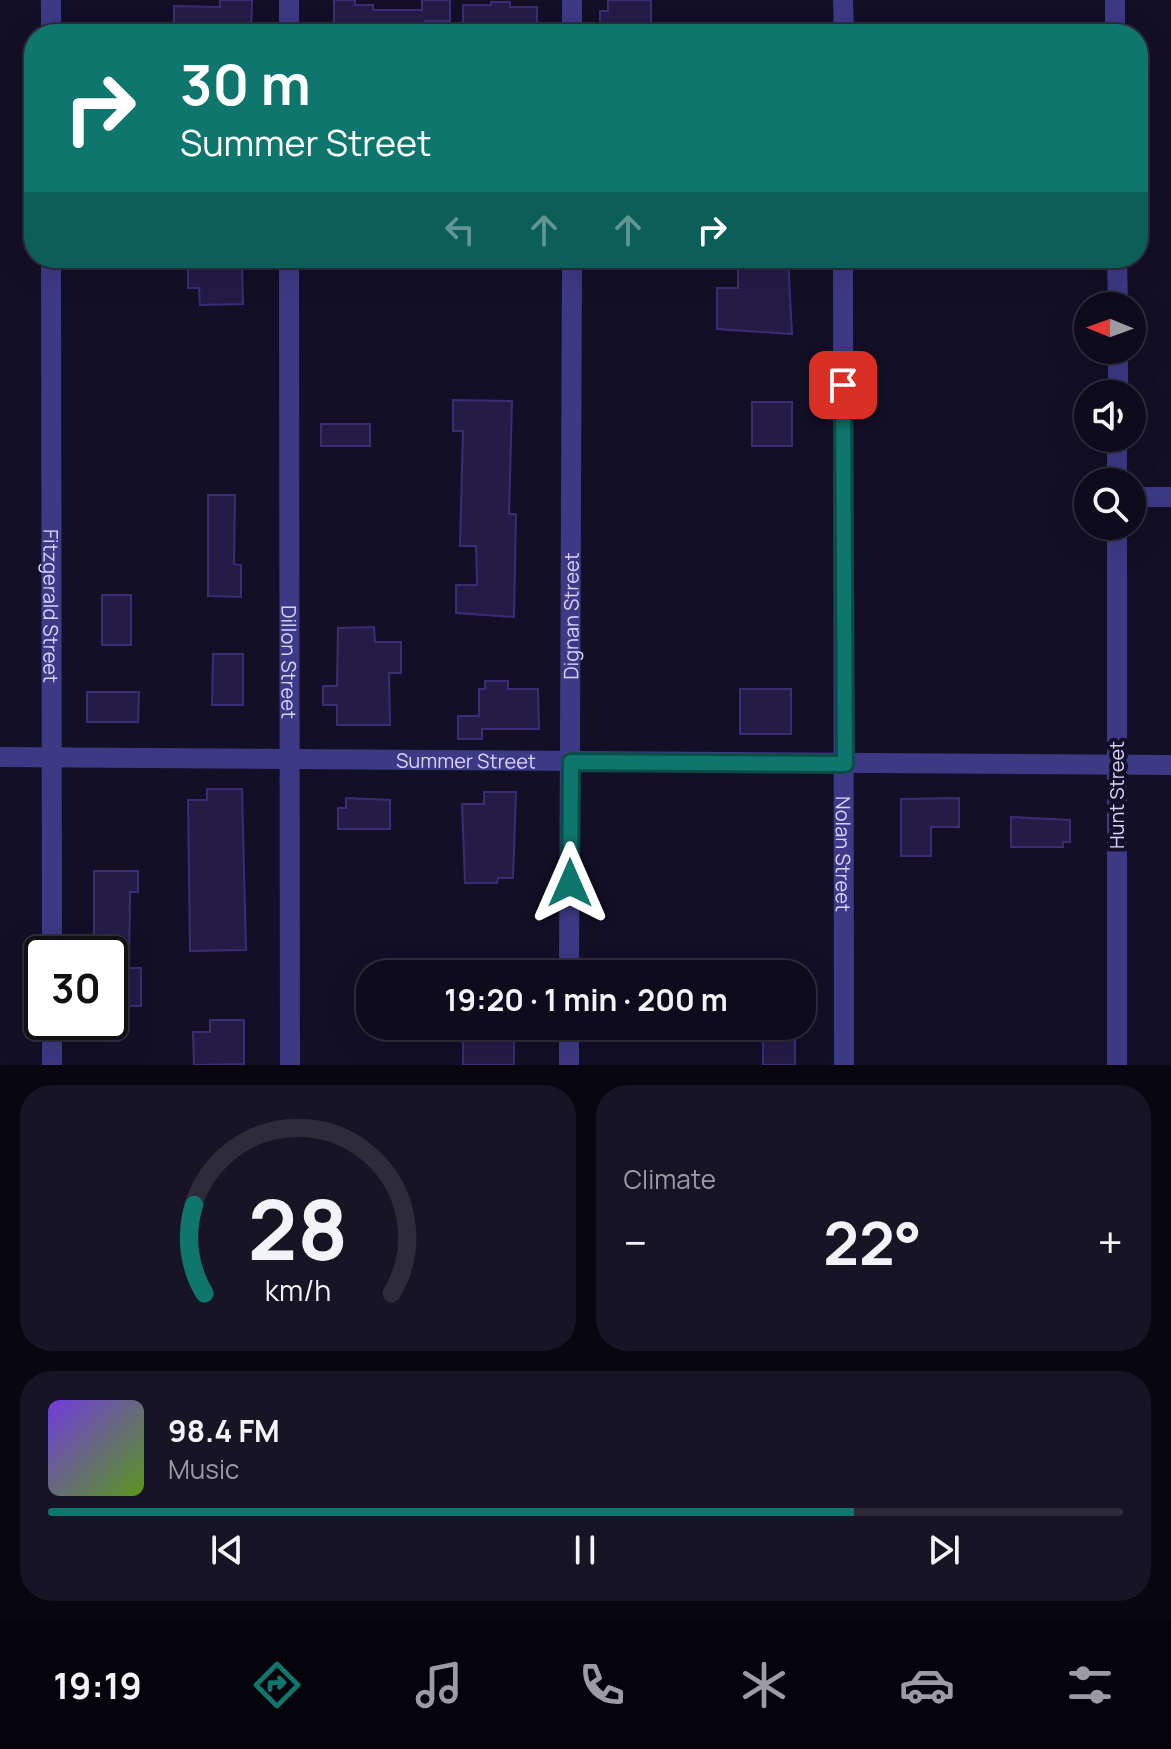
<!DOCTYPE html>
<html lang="en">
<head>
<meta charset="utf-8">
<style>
	body { margin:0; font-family:Manrope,sans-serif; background:#171425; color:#f1f3f6; height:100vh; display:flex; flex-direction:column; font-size:30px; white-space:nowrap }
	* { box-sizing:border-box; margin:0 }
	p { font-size:26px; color:#9b9ba3 }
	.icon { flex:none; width:44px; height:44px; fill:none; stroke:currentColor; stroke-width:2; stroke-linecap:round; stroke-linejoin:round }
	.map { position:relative; height:1065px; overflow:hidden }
	.panel { display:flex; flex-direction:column; gap:20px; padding:20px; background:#08060f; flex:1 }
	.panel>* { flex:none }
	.banner { position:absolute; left:24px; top:24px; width:1124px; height:244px; border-radius:32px; box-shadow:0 8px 32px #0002,0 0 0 2px #2e2b3b; background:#0f766e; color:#fff; overflow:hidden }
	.needle { width:52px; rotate:271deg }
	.controls { position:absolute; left:1074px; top:292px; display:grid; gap:16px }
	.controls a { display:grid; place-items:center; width:72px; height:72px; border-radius:50%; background:#0e0b1c; box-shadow:0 8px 32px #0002,0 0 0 2px #2e2b3b; font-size:40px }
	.speed { position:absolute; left:24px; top:936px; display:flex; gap:16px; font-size:40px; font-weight:700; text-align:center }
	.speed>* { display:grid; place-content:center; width:104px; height:104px; border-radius:50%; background:#0e0b1c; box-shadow:0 8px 32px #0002,0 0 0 2px #2e2b3b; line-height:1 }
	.speed .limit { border:4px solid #111; border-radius:12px; background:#fff; color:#111 }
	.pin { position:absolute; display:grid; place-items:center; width:68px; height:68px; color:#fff; margin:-34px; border-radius:16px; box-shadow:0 4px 12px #0006 }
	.me { position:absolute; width:88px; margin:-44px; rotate:0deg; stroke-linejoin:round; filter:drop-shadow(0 0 6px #0008) }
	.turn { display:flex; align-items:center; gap:28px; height:168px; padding:0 24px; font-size:36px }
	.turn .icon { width:104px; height:104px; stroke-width:2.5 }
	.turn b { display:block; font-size:56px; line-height:68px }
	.lanes { display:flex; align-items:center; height:76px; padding:0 24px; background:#0003; justify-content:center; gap:40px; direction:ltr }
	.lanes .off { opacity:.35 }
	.big { font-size:60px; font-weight:700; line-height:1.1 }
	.panel .widget { flex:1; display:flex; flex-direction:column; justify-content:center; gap:12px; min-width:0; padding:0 28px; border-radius:32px; background:#171425 }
	.panel .dial { align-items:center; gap:0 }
	.dial svg { height:208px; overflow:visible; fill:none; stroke:#2e2b3b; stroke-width:7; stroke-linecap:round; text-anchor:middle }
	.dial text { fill:#f1f3f6; stroke:none }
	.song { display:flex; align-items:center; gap:24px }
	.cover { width:96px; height:96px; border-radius:12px; background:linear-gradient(135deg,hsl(260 70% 55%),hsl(90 70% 35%)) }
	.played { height:8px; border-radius:4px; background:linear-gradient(90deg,#0f766e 75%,#2e2b3b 75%) }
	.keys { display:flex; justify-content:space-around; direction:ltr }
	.heat { display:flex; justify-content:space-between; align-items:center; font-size:44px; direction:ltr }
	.panel .tiles { flex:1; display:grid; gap:20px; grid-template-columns:1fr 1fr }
	.widget:last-child { grid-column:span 2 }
	.trip { position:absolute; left:356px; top:960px; width:460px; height:80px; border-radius:32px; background:#0e0b1c; box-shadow:0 8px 32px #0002,0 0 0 2px #2e2b3b; font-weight:700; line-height:80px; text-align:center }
	.tab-bar { display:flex; height:128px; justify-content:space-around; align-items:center; background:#06040b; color:#9b9ba3 }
	.tab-bar .icon { width:56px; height:56px }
	.tab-bar .active { color:#0f766e }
	.tab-bar b { font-size:36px; color:#f1f3f6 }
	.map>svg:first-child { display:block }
	.building { fill:#241b47; stroke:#3b2d73; stroke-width:2 }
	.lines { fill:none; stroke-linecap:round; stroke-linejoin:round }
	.street { stroke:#3d3a85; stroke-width:20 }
	.route-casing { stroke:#0a4d48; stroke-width:20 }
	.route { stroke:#0f766e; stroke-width:14 }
	.labels { text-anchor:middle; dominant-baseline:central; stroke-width:8; stroke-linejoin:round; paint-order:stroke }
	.street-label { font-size:20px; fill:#d9d4ff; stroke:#130f26 }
</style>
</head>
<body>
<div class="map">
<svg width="1171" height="1065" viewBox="0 0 1171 1065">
	<rect width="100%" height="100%" fill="#130f26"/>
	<path class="building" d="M220,0H252L251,34H174V6L220,7Z
		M334,0H355V5H373V10H422V0H450V21H425V31L334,33Z
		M608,0H651V33L600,32V11H608Z
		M491,2H510V7H537V34H463V5H491Z
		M738,258H788L792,334L717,329V288H738Z
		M242,267L243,304L200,305L199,288H188V268Z
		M453,400L512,401L509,514H516L514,617L456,613V585H477L476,546H460L463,431H453Z
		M752,402H792V446H752Z
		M321,424H370V446H321Z
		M208,495H235L234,564L241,565V597L208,596Z
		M102,595H131V645H102Z
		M374,627L375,642H401V673H389L390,725H337V705H323V686H337L338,628Z
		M213,654H243V705H212Z
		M485,681H508V689H538L539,729H482V739H458V716H479V689H485Z
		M740,689H791V734H740Z
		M87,692H139L138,722H87Z
		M207,789H242L246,950L190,951L188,800H207Z
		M484,792H516L513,878H498L497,883H465L462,804H484Z
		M346,798L390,800V829H338V808H346Z
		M959,798V827H931V856H901V799Z
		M1011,817L1070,820V842H1063V847H1011Z
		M94,871H138V892H130L129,968H141V1006H110V945H94Z
		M210,1020H244V1064L194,1065L193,1032H210Z
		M463,1026H514V1065H463Z
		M763,1030H795V1065H763Z"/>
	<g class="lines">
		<g class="street">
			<path d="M289,0V34"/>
			<path d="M843,0L844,34"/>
			<path d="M1115,0V34"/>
			<path d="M51,34V0"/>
			<path d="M572,34V0"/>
			<path id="s1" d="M51,258L52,954"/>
			<path id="s2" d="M289,258L290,1065"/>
			<path id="s3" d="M843,258L844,1065"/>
			<path d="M1117,258L1118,306"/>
			<path d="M1118,394V350"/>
			<path d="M1117,482V438"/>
			<path d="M1132,497H1171"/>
			<path d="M1117,526V1065"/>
			<path id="s4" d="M0,757L1171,765"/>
			<path id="s5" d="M569,974L572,258"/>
			<path d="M52,1022V1065"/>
			<path d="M569,1065V1026"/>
		</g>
	</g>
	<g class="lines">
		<g class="route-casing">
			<path id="route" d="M570,883L571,762L845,764L843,385"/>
		</g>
		<use href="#route" class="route"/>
	</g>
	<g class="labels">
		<g class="street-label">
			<text stroke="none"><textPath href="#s1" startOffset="348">Fitzgerald Street</textPath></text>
			<text stroke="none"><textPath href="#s5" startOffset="358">Dignan Street</textPath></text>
			<text stroke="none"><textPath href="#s2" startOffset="404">Dillon Street</textPath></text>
			<text stroke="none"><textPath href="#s4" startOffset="466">Summer Street</textPath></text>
			<text transform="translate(1116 795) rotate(-90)">Hunt Street</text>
			<text stroke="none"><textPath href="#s3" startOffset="596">Nolan Street</textPath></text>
		</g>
	</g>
</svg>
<div class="controls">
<a><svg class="needle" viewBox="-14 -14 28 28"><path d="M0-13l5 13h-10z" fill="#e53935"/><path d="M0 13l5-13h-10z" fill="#9b9ba3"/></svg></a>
<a><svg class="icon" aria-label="sound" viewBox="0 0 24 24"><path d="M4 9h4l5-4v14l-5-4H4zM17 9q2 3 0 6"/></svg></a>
<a><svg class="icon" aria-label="search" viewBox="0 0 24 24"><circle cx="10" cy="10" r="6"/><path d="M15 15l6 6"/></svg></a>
</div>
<div class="speed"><div class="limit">30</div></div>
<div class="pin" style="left:843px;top:385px;background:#d93025"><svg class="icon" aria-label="arrive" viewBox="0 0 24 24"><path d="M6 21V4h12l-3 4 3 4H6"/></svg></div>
<svg class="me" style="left:570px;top:883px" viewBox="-20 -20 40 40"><path d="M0-17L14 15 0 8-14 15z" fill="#0f766e" stroke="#fff" stroke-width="4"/></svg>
<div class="trip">19:20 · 1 min · 200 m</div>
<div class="banner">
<div class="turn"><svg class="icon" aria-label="right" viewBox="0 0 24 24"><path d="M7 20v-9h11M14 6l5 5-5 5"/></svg><div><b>30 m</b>Summer Street</div></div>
<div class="lanes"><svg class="icon off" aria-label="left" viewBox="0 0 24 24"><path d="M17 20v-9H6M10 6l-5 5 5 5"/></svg><svg class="icon off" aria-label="ahead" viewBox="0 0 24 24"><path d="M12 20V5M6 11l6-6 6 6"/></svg><svg class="icon off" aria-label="ahead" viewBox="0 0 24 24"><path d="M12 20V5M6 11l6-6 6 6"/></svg><svg class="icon" aria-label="right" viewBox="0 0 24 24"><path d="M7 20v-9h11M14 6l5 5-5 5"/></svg></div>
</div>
</div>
<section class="panel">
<div class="tiles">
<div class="widget dial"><svg viewBox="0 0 100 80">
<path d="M14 69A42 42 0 1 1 86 69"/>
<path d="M14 69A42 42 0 0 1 10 35" stroke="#0f766e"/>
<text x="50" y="56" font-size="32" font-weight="700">28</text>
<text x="50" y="72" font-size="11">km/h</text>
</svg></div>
<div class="widget"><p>Climate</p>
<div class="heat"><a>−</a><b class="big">22°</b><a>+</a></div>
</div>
<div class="widget">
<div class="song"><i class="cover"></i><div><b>98.4 FM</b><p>Music</p></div></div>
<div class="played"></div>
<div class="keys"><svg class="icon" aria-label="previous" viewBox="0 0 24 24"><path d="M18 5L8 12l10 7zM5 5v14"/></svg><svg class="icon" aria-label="pause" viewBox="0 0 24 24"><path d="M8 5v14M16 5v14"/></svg><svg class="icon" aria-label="next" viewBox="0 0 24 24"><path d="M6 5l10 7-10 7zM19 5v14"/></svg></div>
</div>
</div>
</section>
<nav class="tab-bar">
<b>19:19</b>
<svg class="icon active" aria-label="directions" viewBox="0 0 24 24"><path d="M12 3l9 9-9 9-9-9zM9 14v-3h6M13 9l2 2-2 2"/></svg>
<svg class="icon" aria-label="music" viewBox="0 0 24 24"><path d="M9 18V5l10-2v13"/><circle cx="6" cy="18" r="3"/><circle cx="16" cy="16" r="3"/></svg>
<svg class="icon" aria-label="phone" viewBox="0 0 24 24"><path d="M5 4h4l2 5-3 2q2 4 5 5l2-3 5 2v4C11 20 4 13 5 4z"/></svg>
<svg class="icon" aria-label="climate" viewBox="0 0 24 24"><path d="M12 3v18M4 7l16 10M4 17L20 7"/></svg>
<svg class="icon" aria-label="car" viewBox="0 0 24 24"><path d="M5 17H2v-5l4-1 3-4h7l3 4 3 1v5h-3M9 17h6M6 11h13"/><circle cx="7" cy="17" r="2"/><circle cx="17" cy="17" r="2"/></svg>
<svg class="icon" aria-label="filters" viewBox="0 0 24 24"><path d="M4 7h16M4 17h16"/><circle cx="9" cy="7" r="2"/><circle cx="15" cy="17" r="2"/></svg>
</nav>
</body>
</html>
